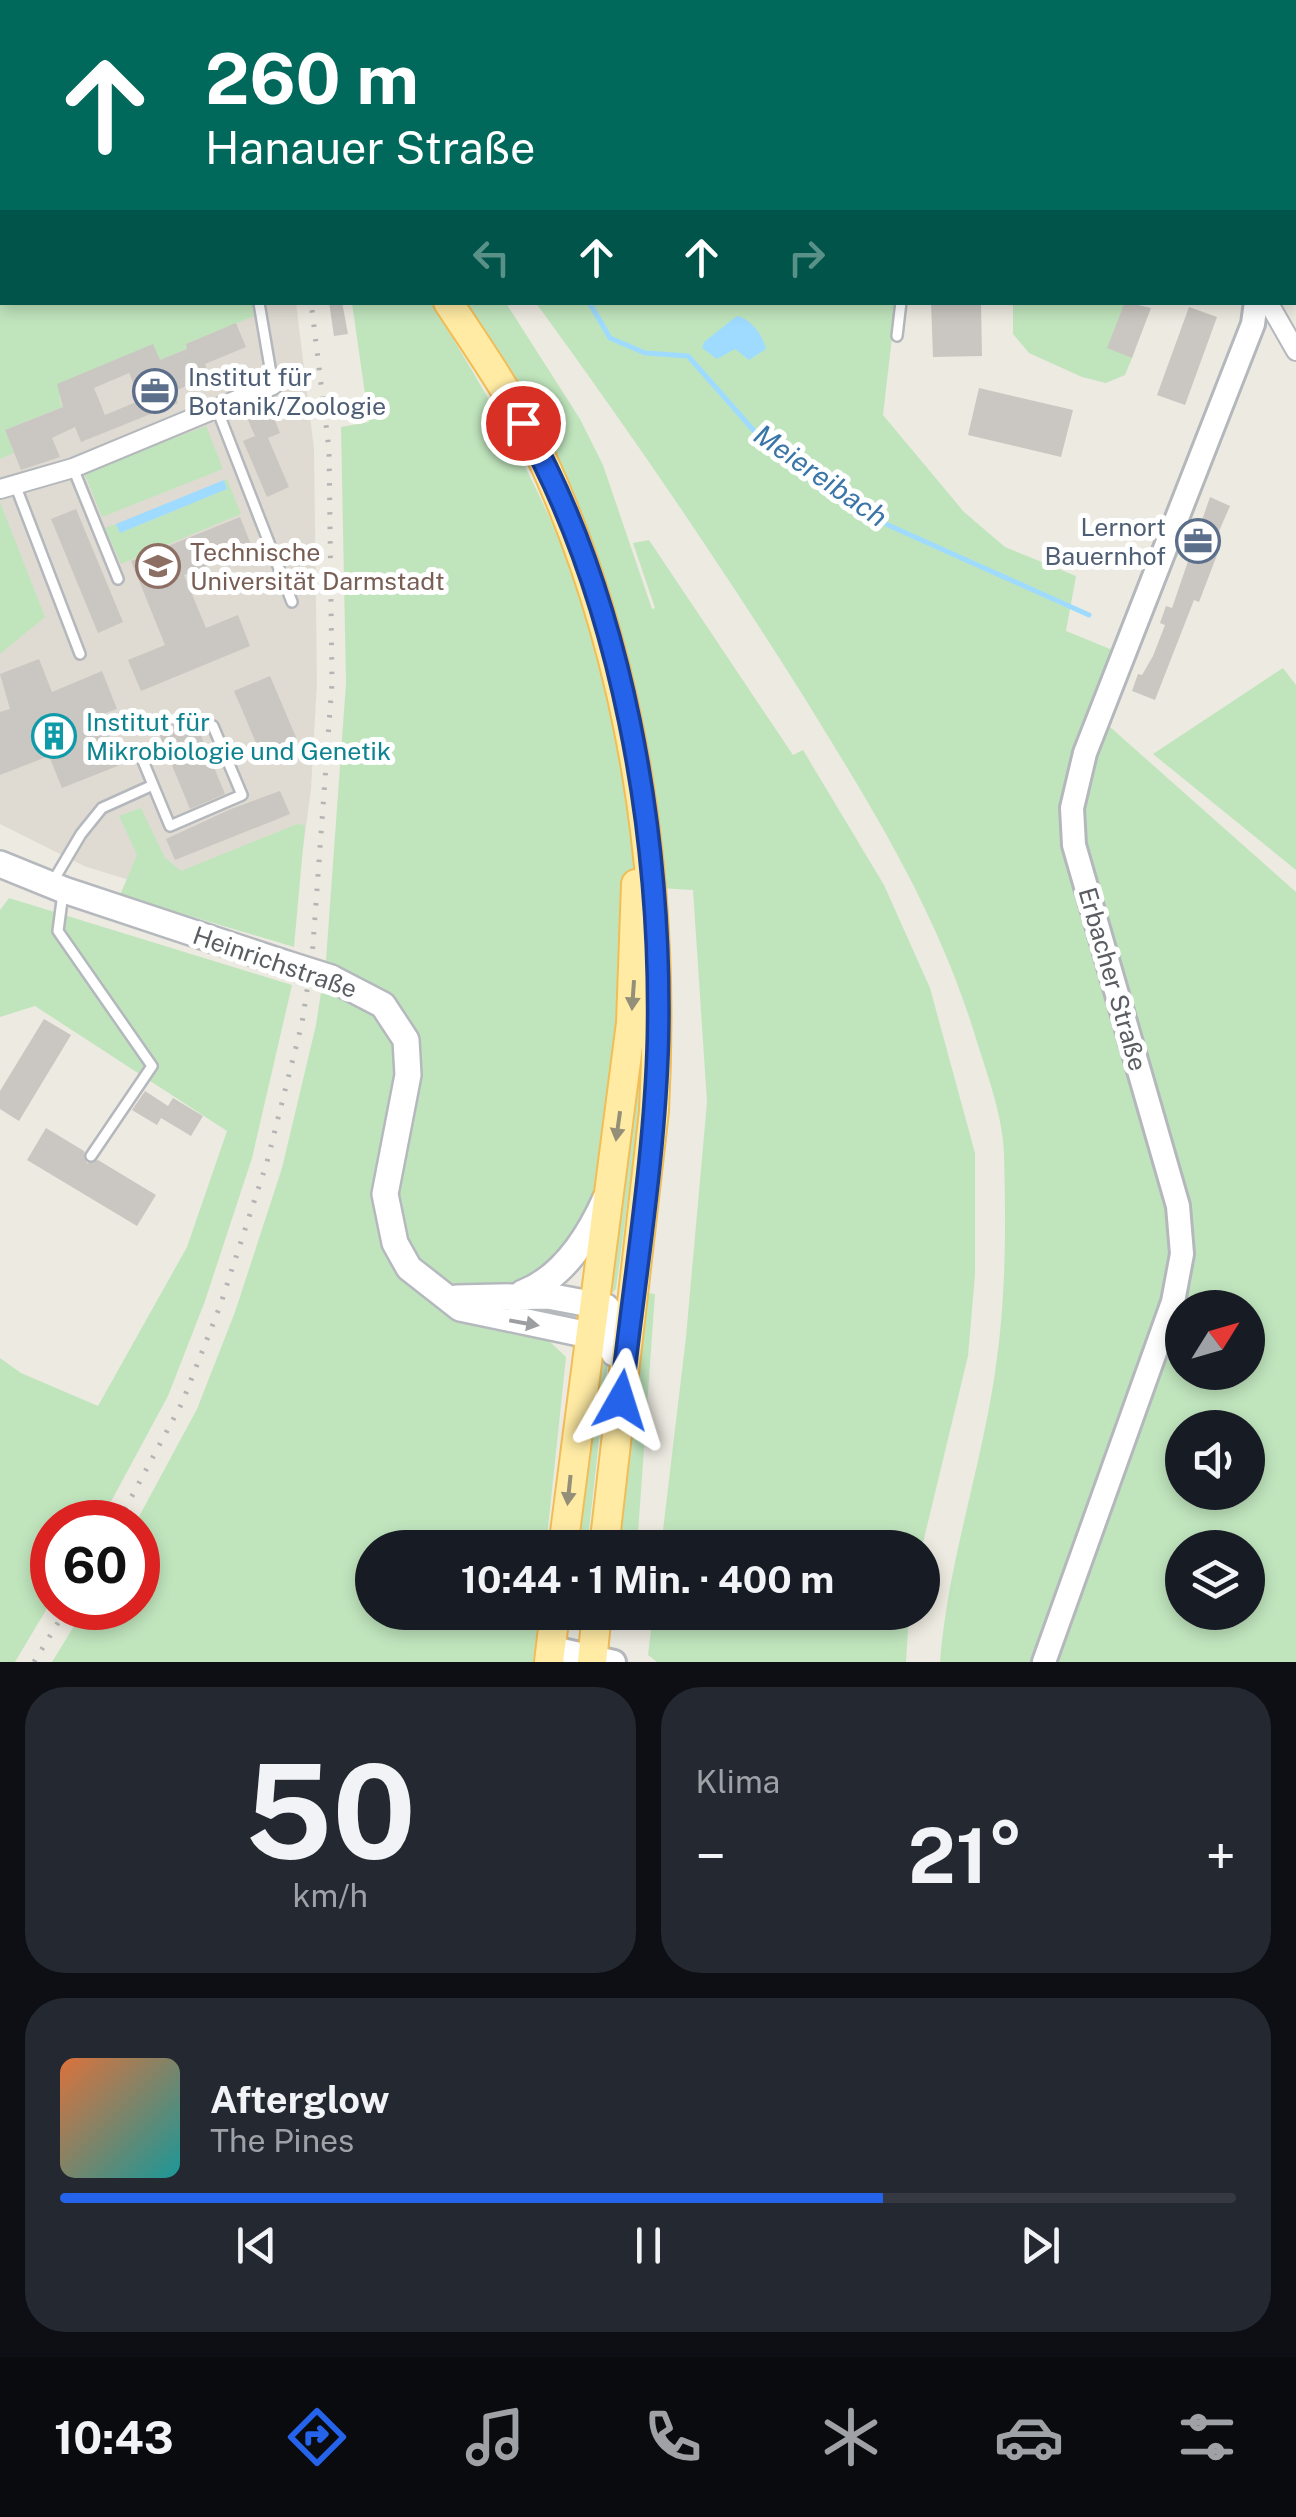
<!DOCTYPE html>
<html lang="de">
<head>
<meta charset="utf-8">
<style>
	body { margin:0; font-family:"Public Sans",sans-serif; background:#242831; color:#f1f3f6; height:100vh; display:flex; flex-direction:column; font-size:38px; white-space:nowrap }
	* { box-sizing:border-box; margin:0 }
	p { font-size:32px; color:#9ea1a6 }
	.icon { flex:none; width:55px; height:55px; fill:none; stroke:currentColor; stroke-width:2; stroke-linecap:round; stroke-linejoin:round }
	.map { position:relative; height:1662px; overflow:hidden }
	.sheet { display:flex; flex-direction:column; gap:25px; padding:25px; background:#0d0f14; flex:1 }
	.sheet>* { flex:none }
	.hud { position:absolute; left:0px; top:0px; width:1298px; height:305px; box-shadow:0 5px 15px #0003; background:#00695c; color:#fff; overflow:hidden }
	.needle { width:65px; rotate:53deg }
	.buttons { position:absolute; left:1165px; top:1290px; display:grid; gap:20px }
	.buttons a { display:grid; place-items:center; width:100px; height:100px; border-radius:50%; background:#171b24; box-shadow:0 5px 15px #0003; font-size:50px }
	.speed { position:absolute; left:30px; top:1500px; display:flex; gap:20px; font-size:50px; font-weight:700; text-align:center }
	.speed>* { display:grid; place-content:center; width:130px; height:130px; border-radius:50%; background:#171b24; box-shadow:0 5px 15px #0003; line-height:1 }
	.speed .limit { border:15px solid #d22; background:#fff; color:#111 }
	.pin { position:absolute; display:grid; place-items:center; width:85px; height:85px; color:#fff; margin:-42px; border:5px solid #fff; border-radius:50%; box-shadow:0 2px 10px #0007 }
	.me { position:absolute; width:110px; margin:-55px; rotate:6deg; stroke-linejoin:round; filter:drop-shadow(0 0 8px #0008) }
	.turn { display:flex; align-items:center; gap:35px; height:210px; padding:0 40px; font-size:45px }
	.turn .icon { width:130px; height:130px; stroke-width:2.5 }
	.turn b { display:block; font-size:70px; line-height:85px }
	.lanes { display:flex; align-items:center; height:95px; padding:0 40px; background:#0003; justify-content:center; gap:50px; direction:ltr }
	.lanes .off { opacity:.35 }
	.big { font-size:75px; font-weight:700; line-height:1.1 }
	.sheet .card { flex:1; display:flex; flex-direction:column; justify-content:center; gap:15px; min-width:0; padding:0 35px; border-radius:40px; background:#242831 }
	.sheet .dial { align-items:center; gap:0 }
	.dial b { font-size:130px; line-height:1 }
	.song { display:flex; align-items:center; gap:30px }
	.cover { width:120px; height:120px; border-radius:15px; background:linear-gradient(135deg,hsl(20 70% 55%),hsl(180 70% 35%)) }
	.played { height:10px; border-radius:5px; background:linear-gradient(90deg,#2563eb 70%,#363941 70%) }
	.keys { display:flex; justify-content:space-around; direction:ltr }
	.heat { display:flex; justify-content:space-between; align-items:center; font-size:55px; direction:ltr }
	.sheet .tiles { flex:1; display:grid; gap:25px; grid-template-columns:1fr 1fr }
	.card:last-child { grid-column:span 2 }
	.trip { position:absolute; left:355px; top:1530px; width:585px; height:100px; border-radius:50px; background:#171b24; box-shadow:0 5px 15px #0003; font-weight:700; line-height:100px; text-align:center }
	.menu { display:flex; height:160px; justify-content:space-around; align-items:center; background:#090b0e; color:#9ea1a6 }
	.menu .icon { width:70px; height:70px }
	.menu .current { color:#2563eb }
	.menu b { font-size:45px; color:#f1f3f6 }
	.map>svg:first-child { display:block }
	.education { fill:#dfdbd2 }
	.green { fill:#c0e5bd; fill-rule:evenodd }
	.water { fill:#9fdbff }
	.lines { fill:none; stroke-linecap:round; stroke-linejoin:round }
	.stream { stroke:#9fdbff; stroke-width:5 }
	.building { fill:#cac6c1; fill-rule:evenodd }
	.service-casing { stroke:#b4b8bc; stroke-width:14 }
	.minor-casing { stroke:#b4b8bc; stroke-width:22 }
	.tertiary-casing { stroke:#b4b8bc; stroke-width:28 }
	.secondary-casing { stroke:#b5b9be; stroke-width:30 }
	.primary-casing { stroke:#f2bd56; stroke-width:32 }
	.service { stroke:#fff; stroke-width:9 }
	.minor { stroke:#fff; stroke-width:18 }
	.tertiary { stroke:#fff; stroke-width:22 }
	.secondary { stroke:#fff; stroke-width:25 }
	.primary { stroke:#ffeba4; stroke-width:28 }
	.rail { stroke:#b3b4b4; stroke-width:5; stroke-dasharray:2.5 12; stroke-linecap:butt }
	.secondary-bridge-casing { stroke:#b5b9be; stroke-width:30; stroke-linecap:butt }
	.secondary-bridge { stroke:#fff; stroke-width:25 }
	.oneway { fill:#948f79 }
	.oneway2 { fill:#9c9ea1 }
	.route-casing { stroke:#184099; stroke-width:25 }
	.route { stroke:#2563eb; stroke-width:18 }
	.labels { text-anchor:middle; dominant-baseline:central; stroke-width:10; stroke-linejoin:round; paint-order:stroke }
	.service-label { font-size:25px; fill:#4e5e75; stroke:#fff; text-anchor:start }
	.education-label { font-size:25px; fill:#785e54; stroke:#fff; text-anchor:start }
	.culture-label { font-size:25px; fill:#0d838f; stroke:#fff; text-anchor:start }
	.street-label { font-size:25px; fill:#5a5e62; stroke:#fff }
	.water-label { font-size:28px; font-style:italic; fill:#3b76a8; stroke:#fff }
</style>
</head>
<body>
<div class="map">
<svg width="1296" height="1662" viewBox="0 0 1296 1662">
	<rect width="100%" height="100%" fill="#edeae1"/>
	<path class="education" d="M180,303H296L314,449L317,683L311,789L292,930L84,866L0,824V403Z"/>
	<path class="green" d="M0,0L266,2H2V302L251,303L254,316L186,344L187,349L160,360L153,345L62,395L59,397L62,407L5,430L14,453L0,459Z
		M352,303H431C488,394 540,485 578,586C596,635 604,691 617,741L633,757L636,879L594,1207L553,1266L460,1318L492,1330L547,1339L566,1357L546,1547L372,1548V1612L539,1613L533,1662H52L85,1608H138L136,1522L197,1409L235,1312L282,1168L316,1025L326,960L346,683L341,427L369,422Z
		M462,303H506L580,419L603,465L652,609L655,608L633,543L649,540L793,755L803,750L884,885L930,988L975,1153V1275L968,1356L922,1547H661L686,1337L707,1102L693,890L658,888L624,654Z
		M536,303H896L883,415L964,512L1005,547L1076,576L1066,631L1115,651L1092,711L1296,892V1662H940C948,1559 984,1461 997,1358C1006,1291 1006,1222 1004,1155C1003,1118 989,1080 978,1045C940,917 876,814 807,702C721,565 631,433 536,303ZM1182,1308H1248V1372H1182ZM1182,1428H1248V1492H1182ZM1182,1548H1248V1612H1182Z
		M1013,303H1125L1132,358L1125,375L1106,383L1082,377L1029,353L1013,334Z
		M206,426L223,469L102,517L84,472Z
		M227,479L241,514L121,564L105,528L116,524L120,533L227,489L224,480Z
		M0,502L45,617L0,654Z
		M1283,668L1296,685V870L1153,754Z
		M141,808L165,858L181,871L297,824L305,825L294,947L120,895L137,855L119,816Z
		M9,898L292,985L252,1158L205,1301L168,1396L100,1522H52V1600L15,1662H0V1358L21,1373L98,1406L187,1247L227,1131L35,1006L0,1017V910Z
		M643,1024L645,1072L616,1289L612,1293H609Z
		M641,1292L655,1294L637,1547L610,1548Z
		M599,1350L609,1352L587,1547L577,1548Z
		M653,1613H909L906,1662H657L648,1655Z"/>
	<path class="water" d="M737,316C751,319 763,335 766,349L749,360L735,349L717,359L702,348L704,342Z
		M224,480L227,489L120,533L116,524Z"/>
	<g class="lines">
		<path class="stream" d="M70,2L72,0
			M0,103L2,102
			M589,302L610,338L645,353L688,356L756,433L888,525L1089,615"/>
	</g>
	<path class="building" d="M329,302H342L348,334L334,336Z
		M931,302H981L982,356L933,357Z
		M1125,302L1151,308L1132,358L1107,348Z
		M1189,307L1217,317L1185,405L1157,395Z
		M236,323L246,347L205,364L209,376L173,392L178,403L81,442L75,427L52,438L60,457L21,470L5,430L63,407L57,384L153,344L160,360L187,349L186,344ZM129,373L141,400L105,415L94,388Z
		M979,388L1073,410L1061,457L968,435Z
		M267,401L280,433L268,438L289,487L267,497L243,441L255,436L244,411Z
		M1210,497L1230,506L1213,545L1220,547L1199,602L1194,600L1155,700L1132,691L1138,674L1142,675L1153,656L1165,625L1160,623L1166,606L1172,608Z
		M76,509L123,622L98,633L51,519Z
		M240,517L252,547L184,575L206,628L238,615L250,646L141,691L128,660L165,645L131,561Z
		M39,659L52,692L102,671L117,709L100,715L120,765L62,788L49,756L0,775V712L10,709L0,674Z
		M270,676L298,742L293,744L296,752L270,763L267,755L262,757L234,691Z
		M190,709L225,794L190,809L155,724Z
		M280,791L290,814L175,860L166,839L231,809Z
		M44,1019L71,1035L19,1121L0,1109V1091Z
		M145,1091L168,1106L173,1098L203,1116L191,1136L161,1118L157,1125L132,1110Z
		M46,1128L84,1151L87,1163L98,1160L156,1195L137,1226L27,1160Z"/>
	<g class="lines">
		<g class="service-casing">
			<path id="service" d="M259,303L273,385
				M897,336L901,302
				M217,409L292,602
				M73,468L118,579
				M16,487L80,654
				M141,756L153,785
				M52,883L81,834L102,808L153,785L170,826L242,795L213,726
				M63,893L58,931L152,1066L91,1156"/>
		</g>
		<g class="minor-casing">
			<path id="minor" d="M830,0L831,2
				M943,0L945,2
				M631,2L632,0
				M1215,2L1220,0
				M1268,302L1296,351
				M0,489L73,468L273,385"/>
		</g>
		<g class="tertiary-casing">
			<path id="tertiary" d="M1112,0L1114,2
				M551,1651L562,1650L614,1662
				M1044,1662L1173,1302L1182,1254L1178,1206L1074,845L1072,808L1085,753L1253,324L1256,302"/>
		</g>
		<g class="secondary-casing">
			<path id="secondary" d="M0,864L64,890L287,964
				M331,978L383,1005L406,1040L408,1075L385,1194L395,1243L409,1268L460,1308L589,1335
				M523,1293C564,1277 589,1236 606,1198
				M457,1298L548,1296L606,1307L616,1319L614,1353"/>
		</g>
		<g class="primary-casing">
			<path id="primary" d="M266,0L267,2
				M448,302C480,351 514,399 539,452C635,658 666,886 654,1111L604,1548
				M563,1548L631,1023L636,884
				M549,1662L555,1612
				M592,1662L597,1612"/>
		</g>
		<use href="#service" class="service"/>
		<use href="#minor" class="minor"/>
		<use href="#tertiary" class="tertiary"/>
		<use href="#secondary" class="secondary"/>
		<use href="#primary" class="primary"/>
		<path class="rail" d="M280,0V2
			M118,1522L182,1403L220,1306L267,1162L302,1023L312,958L332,683L329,449L311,302
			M34,1662L67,1608"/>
		<g class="secondary-bridge-casing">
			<path id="secondary-bridge" d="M287,964L331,978"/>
		</g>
		<use href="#secondary-bridge" class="secondary-bridge"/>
	</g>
	<defs><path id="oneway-solid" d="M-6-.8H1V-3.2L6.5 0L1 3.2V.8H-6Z" transform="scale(2.5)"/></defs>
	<g class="oneway">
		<use href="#oneway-solid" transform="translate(633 995) rotate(94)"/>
		<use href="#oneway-solid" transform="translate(618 1126) rotate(98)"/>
		<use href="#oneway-solid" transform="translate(569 1490) rotate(96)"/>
	</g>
	<use class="oneway2" href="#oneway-solid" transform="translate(524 1323) rotate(10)"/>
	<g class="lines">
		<g class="route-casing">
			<path id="route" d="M523,423C623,602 662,835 658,1038C655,1159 634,1279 621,1400"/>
		</g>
		<use href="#route" class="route"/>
	</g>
	<defs>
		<g id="office-ring" transform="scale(2.25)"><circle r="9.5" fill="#fff" stroke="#5c6f8a" stroke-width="1.5"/><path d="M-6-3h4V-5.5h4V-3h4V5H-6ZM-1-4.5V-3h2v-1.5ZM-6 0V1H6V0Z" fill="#5c6f8a"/></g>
		<g id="university-ring" transform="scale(2.25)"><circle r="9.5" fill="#fff" stroke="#8d6e63" stroke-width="1.5"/><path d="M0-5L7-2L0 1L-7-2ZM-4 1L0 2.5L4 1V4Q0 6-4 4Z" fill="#8d6e63"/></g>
		<g id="building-ring" transform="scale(2.25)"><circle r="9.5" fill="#fff" stroke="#0f9aa8" stroke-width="1.5"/><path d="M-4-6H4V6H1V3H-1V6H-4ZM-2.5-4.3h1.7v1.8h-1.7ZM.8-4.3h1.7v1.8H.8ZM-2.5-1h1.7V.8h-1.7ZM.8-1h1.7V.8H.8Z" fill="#0f9aa8"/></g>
	</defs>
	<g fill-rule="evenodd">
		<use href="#office-ring" x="155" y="391"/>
		<use href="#office-ring" x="1198" y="541"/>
		<use href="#university-ring" x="158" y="566"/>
		<use href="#building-ring" x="54" y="736"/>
	</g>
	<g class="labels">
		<g class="service-label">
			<text x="188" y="377">Institut für<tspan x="188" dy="29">Botanik/Zoologie</tspan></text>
			<text x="1166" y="527" text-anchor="end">Lernort<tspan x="1166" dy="29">Bauernhof</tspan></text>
		</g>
		<g class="education-label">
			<text x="190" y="552">Technische<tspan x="190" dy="29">Universität Darmstadt</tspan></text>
		</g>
		<g class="culture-label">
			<text x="86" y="722">Institut für<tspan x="86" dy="29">Mikrobiologie und Genetik</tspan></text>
		</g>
		<g class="street-label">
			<text transform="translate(275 962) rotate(19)">Heinrichstraße</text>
			<text transform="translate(1113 979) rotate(74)">Erbacher Straße</text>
		</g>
		<g class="water-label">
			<text transform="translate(821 475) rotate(35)">Meiereibach</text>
		</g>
	</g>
</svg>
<div class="buttons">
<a><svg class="needle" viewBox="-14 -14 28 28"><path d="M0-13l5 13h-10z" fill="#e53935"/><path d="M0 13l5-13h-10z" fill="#9ea1a6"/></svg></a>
<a><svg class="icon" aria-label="sound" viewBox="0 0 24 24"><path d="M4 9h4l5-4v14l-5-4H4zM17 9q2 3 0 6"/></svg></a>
<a><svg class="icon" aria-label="layers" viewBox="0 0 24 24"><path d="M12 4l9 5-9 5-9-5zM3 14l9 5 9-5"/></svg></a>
</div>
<div class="speed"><div class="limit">60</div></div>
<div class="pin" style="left:523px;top:423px;background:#d93025"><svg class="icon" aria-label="arrive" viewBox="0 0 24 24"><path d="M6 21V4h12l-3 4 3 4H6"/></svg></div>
<svg class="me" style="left:621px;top:1400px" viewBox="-20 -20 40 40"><path d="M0-17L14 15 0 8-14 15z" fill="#2563eb" stroke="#fff" stroke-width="4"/></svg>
<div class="trip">10:44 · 1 Min. · 400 m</div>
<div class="hud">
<div class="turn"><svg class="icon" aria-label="ahead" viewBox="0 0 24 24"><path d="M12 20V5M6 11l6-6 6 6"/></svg><div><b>260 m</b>Hanauer Straße</div></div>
<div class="lanes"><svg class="icon off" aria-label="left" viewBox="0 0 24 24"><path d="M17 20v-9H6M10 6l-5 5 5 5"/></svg><svg class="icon" aria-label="ahead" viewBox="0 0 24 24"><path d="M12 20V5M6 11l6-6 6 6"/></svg><svg class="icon" aria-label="ahead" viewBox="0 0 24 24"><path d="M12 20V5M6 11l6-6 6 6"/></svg><svg class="icon off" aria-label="right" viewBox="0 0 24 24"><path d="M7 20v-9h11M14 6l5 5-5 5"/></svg></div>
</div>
</div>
<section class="sheet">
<div class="tiles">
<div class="card dial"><b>50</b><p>km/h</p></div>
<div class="card"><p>Klima</p>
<div class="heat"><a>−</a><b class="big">21°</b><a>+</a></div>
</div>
<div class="card">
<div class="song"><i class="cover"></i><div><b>Afterglow</b><p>The Pines</p></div></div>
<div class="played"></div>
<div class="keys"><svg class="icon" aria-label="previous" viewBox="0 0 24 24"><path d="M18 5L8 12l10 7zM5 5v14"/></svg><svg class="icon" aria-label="pause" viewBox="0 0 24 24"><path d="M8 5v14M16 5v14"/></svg><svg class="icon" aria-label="next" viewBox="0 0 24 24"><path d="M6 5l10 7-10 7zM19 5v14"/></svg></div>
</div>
</div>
</section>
<nav class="menu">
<b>10:43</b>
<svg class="icon current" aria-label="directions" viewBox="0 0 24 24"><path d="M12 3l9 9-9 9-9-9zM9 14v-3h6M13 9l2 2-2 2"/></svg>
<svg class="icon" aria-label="music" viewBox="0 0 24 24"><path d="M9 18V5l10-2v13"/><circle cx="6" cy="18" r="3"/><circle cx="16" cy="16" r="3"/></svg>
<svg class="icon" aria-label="phone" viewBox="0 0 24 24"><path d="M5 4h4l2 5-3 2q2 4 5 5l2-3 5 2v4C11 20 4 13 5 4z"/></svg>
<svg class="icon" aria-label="climate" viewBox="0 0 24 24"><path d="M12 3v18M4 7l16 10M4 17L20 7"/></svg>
<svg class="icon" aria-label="car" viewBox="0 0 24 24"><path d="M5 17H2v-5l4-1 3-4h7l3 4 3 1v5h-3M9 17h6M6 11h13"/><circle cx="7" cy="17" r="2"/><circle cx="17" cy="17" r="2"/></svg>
<svg class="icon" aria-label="filters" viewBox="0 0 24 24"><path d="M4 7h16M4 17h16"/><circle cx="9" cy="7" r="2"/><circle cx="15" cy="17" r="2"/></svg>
</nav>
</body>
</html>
